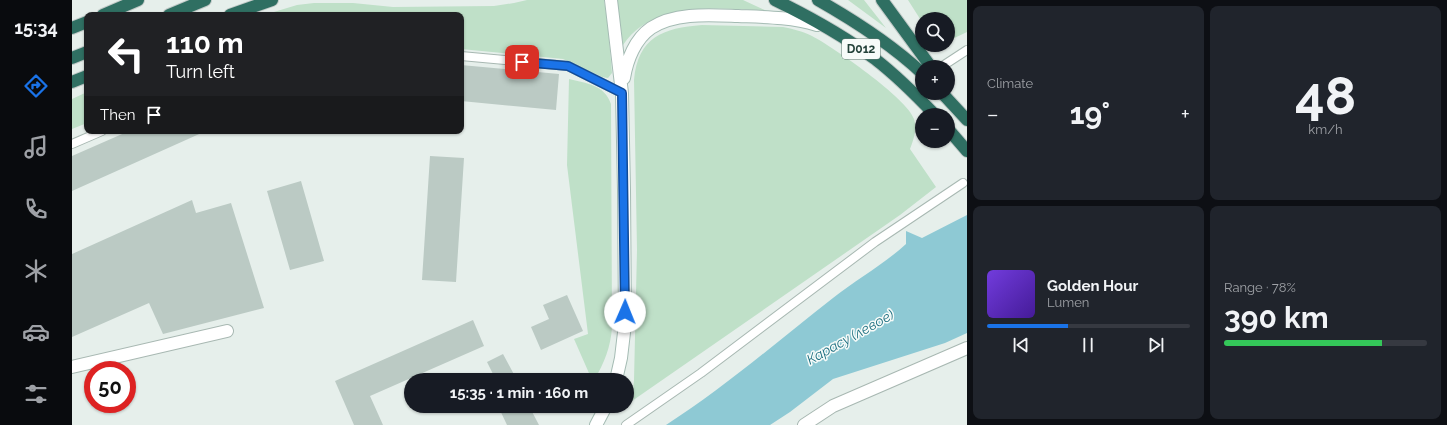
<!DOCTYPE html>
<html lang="en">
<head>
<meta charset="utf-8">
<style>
	body { margin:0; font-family:Raleway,sans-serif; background:#20242c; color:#f1f3f6; height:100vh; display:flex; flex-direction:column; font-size:15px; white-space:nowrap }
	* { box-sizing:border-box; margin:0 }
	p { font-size:13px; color:#9ea1a6 }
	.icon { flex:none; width:22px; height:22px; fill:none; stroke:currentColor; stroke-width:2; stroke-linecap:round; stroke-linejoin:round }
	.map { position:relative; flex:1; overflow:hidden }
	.drawer { display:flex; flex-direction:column; gap:6px; padding:6px; background:#0d0f14; width:480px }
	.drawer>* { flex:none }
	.banner { position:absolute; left:12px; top:12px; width:380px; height:122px; border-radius:8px; box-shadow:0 1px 3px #0004; background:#202124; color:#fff; overflow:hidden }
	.tools { position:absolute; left:843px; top:12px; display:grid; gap:8px }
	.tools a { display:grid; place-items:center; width:40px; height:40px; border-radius:50%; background:#171b24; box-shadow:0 1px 3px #0004; font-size:20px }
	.speed { position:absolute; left:12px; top:361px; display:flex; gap:8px; font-size:20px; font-weight:700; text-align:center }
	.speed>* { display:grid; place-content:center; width:52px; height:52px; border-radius:50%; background:#171b24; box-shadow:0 1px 3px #0004; line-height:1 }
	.speed .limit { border:6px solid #d22; background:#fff; color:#111 }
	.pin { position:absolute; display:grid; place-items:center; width:34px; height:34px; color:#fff; margin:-17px; border-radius:8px; box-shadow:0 2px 6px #0006 }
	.me { position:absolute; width:44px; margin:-22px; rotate:1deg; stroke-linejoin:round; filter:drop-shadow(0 0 3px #0008) }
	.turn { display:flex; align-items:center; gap:14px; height:84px; padding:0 16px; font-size:18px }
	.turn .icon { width:52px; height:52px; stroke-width:2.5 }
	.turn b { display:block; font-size:28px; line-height:34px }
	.then { display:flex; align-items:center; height:38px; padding:0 16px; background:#0003; gap:8px; font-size:15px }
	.big { font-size:30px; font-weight:700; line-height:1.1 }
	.drawer .tile { flex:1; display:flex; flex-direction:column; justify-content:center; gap:6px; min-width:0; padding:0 14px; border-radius:8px; background:#20242c }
	.drawer .dial { align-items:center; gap:0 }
	.dial b { font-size:52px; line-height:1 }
	.song { display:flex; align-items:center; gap:12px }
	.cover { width:48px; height:48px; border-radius:6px; background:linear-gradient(135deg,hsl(260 70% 55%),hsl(260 70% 35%)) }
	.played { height:4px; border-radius:2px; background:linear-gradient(90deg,#1a73e8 40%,#363941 40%) }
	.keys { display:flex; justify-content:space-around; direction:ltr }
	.heat { display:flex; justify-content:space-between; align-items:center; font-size:22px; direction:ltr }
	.charge { height:6px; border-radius:3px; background:linear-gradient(90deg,#34c759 78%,#363941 0) }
	.drawer .tiles { flex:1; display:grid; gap:6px; grid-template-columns:repeat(2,1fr) }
	.trip { position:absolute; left:332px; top:373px; width:230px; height:40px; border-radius:20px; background:#171b24; box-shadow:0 1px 3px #0004; font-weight:700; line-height:40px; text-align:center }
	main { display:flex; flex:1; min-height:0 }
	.menu { display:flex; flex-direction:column; width:72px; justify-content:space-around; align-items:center; background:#090b0e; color:#9ea1a6 }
	.menu .icon { width:28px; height:28px }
	.menu .selected { color:#1a73e8 }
	.menu b { font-size:18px; color:#f1f3f6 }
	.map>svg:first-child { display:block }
	.green { fill:#bfe0c8 }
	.water { fill:#8ec9d4 }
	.building { fill:#bbcac4 }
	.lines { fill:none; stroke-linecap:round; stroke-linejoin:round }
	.lane-casing { stroke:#a8b8b2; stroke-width:10 }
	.street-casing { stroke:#a8b8b2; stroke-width:14 }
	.secondary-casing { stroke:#a4bbb3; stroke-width:14 }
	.highway-casing { stroke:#c2cac8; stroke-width:14 }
	.lane { stroke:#fff; stroke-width:8 }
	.street { stroke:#fff; stroke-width:12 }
	.secondary { stroke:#fff; stroke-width:12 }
	.highway { stroke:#2f6f62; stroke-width:12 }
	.route-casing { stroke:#114b97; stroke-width:10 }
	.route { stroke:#1a73e8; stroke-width:7 }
	.labels { text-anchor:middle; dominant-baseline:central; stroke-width:3; stroke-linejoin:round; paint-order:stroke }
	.shield { fill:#f7fbf9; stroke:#637a73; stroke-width:1 }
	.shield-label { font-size:12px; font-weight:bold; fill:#24423a }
	.water-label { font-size:14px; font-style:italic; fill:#1c6f80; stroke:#f7fbf9 }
</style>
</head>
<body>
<main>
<nav class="menu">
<b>15:34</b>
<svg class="icon selected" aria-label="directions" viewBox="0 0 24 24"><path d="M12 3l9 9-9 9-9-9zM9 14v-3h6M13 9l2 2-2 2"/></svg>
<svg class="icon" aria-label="music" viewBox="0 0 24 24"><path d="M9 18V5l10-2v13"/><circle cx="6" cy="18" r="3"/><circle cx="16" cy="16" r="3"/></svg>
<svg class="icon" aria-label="phone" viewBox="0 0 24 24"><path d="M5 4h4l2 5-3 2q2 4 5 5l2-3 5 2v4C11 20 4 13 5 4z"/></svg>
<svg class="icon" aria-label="climate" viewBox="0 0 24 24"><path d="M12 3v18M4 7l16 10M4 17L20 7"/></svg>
<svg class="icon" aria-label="car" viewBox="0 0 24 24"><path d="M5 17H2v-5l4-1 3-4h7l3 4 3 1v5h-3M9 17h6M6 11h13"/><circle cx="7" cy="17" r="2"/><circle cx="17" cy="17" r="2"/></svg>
<svg class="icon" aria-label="filters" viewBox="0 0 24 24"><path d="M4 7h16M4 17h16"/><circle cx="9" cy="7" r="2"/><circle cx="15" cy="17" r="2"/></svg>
</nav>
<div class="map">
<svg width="895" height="425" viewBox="0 0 895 425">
	<rect width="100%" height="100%" fill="#e6efeb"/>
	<path class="green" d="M455,0H532L536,27L540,73L536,78L530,77L491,59L389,49V15H192L225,5L242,3H281L321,7L422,6L442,3Z
		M545,0H671L695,11C647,8 581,0 551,45Z
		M776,0H792L814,28Z
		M836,0H895V32L876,41V19H850V22Z
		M630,25L711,27C721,29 730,31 740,36C761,47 835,98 842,119C845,129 842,139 838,149L864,187L828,215L560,401L562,380L565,250L562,80C566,37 591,28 630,25Z
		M497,79C514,83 533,85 539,104L540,327C539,346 532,364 522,380H520L502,339L516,334L495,165Z
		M15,92V123L0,129V99Z"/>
	<path class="water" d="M895,215V333L873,343L761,379L718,412L698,425H594C653,387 706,341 761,298C785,279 811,265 834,244V231L850,238Z"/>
	<path class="building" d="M389,65L487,74L484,110L389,101Z
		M57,131H134L0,191V156Z
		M358,156L392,158L384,282L350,280Z
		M229,181L252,261L218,270L195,191Z
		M120,200L124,213L159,203L192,308L91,334L77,303L0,337V254Z
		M495,295L511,331L469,350L459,327L477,319L471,305Z
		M401,320L412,346L298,396L311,425H282L263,381Z
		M431,354L445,380H424L415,362Z
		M426,406H457L467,425H435Z"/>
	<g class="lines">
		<g class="lane-casing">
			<path id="lane" d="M389,56L496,66L550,93
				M869,67L895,50
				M0,144L30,131
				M554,425L629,373L803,242L891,183"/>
		</g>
		<g class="street-casing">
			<path id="street" d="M0,367L155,331
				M732,425L761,406L895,348"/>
		</g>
		<g class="secondary-casing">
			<path id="secondary" d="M539,0L550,93L552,190L553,324L549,358L544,380
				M552,78C555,60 563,39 579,28C603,12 639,15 666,16C693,17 719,17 745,25
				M524,425L534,406"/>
		</g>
		<g class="highway-casing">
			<path id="highway" d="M703,0C738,17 772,36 803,59C825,76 844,95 863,115
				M746,0C783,21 819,44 850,73
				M810,0L859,67
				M31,15L66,0
				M97,15L133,0
				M158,15L200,0
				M0,28L15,22
				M0,58L15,52
				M0,82L15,76
				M870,93L895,120
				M876,129L895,151"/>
		</g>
		<use href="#lane" class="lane"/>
		<use href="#street" class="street"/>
		<use href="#secondary" class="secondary"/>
		<use href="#highway" class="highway"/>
	</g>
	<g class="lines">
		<g class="route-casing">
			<path id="route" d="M450,62L496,66L550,93L553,312"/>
		</g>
		<use href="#route" class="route"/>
	</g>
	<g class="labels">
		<rect class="shield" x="770" y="39" width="38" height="20" rx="3"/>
		<g class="shield-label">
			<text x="789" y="49">D012</text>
		</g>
		<g class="water-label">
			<text transform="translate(778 337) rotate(-29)">Карасу (левое)</text>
		</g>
	</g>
</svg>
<div class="tools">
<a><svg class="icon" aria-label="search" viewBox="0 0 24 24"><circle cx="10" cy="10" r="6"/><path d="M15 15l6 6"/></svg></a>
<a>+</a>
<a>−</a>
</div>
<div class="speed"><div class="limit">50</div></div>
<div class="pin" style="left:450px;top:62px;background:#d93025"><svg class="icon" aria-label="arrive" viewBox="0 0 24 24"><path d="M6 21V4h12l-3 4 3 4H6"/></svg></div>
<svg class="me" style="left:553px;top:312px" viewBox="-20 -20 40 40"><circle r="19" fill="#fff"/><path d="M0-13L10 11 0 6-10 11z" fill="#1a73e8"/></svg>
<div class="trip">15:35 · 1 min · 160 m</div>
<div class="banner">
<div class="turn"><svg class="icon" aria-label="left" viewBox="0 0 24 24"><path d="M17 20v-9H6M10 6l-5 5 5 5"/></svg><div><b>110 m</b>Turn left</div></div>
<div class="then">Then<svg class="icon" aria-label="arrive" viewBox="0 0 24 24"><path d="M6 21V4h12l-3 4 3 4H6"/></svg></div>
</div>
</div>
<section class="drawer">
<div class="tiles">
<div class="tile"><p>Climate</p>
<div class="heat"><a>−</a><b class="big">19°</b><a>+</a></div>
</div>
<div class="tile dial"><b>48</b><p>km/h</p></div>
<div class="tile">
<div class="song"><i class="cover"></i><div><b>Golden Hour</b><p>Lumen</p></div></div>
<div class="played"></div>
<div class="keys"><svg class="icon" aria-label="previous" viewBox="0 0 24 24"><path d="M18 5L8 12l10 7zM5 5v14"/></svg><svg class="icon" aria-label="pause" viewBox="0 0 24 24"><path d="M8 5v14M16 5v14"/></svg><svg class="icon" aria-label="next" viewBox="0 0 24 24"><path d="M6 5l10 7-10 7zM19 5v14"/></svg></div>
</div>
<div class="tile"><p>Range · 78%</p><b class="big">390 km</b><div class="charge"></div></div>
</div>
</section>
</main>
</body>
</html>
